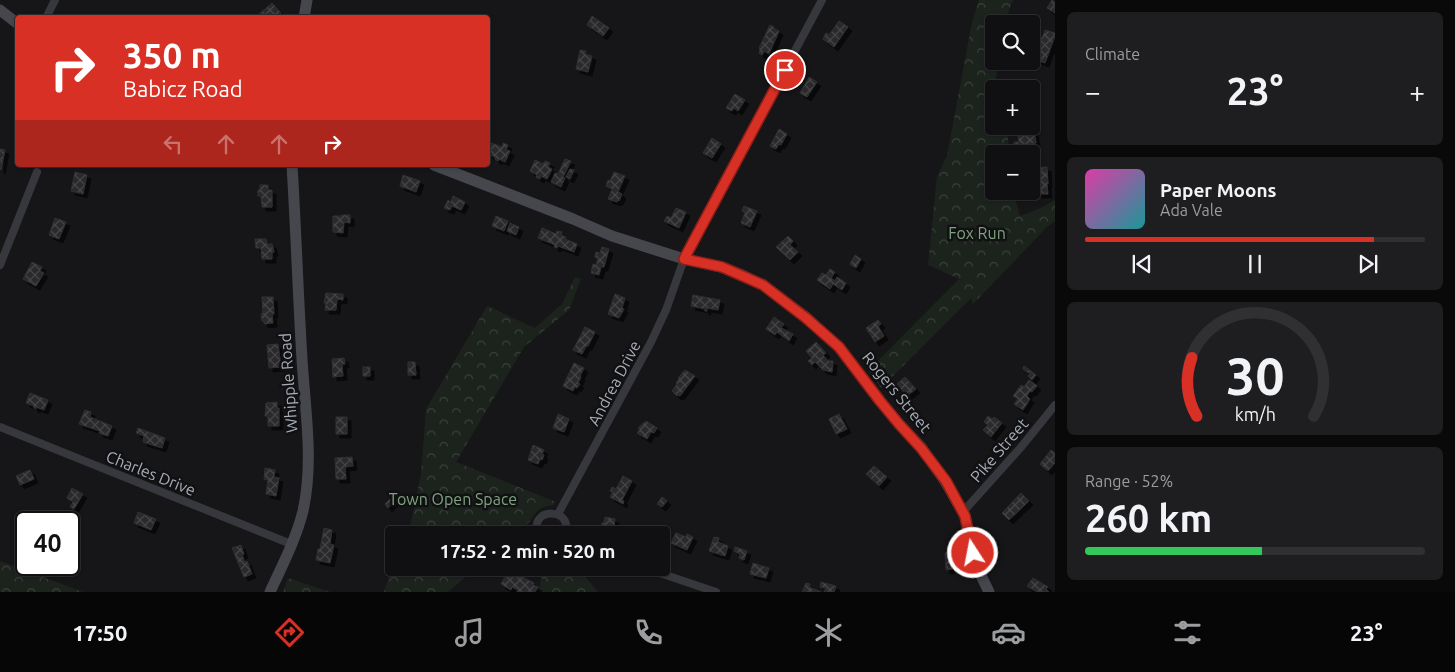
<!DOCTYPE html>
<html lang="en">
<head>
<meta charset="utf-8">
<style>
	body { margin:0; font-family:Ubuntu,sans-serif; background:#1e1e20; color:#f1f3f6; height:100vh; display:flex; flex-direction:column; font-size:19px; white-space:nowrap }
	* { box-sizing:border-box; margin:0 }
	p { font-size:16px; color:#9c9d9f }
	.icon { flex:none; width:28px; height:28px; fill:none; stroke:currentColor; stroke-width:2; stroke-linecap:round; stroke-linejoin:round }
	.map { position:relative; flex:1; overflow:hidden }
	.side { display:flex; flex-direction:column; gap:12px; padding:12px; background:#09090a; width:400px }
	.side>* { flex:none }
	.banner { position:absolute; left:15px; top:15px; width:475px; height:152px; border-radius:5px; box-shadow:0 1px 4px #0004,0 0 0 1px #303032; background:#d93025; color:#fff; overflow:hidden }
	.buttons { position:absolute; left:985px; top:15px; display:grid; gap:10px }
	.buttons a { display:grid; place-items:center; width:55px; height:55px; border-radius:5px; background:#101012; box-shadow:0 1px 4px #0004,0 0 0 1px #303032; font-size:25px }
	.speed { position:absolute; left:15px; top:511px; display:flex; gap:10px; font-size:25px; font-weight:700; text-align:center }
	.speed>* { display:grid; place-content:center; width:65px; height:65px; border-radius:50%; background:#101012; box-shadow:0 1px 4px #0004,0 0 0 1px #303032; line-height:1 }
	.speed .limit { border:2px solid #111; border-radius:8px; background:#fff; color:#111 }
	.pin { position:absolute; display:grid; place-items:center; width:42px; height:42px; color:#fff; margin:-21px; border:2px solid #fff; border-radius:50%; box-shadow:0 1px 5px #0007 }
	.me { position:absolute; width:55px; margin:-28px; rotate:349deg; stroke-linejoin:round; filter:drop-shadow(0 0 4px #0008) }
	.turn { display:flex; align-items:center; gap:18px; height:105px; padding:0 25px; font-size:22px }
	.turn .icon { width:65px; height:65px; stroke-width:2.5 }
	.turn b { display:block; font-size:35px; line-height:42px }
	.lanes { display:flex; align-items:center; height:48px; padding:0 25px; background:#0003; justify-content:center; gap:25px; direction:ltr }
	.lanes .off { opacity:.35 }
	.big { font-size:38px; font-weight:700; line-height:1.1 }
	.side .tile { flex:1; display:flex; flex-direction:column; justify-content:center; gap:8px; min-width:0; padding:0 18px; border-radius:8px; background:#1e1e20 }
	.side .dial { align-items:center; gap:0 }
	.dial svg { height:130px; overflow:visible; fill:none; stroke:#303032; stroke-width:7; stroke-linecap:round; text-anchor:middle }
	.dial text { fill:#f1f3f6; stroke:none }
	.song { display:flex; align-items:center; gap:15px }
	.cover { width:60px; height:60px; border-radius:8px; background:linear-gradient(135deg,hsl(320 70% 55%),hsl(180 70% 35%)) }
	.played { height:5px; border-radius:2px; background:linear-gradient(90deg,#d93025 85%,#303032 85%) }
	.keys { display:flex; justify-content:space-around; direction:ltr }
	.heat { display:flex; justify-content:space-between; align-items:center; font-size:28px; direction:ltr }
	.charge { height:8px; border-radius:4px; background:linear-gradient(90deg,#34c759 52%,#303032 0) }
	.trip { position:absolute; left:385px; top:526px; width:285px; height:50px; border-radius:5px; background:#101012; box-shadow:0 1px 4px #0004,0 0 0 1px #303032; font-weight:700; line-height:50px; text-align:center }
	.dock { display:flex; height:80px; justify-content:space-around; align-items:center; background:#060607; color:#9c9d9f }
	.dock .icon { width:35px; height:35px }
	.dock .current { color:#d93025 }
	.dock b { font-size:22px; color:#f1f3f6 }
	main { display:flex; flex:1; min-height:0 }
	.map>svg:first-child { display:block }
	.park { fill:url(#park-crowns) }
	.building { fill:url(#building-cross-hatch); stroke:#303034; filter:url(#shadow) }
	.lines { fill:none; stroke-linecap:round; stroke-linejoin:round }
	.street { stroke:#37383d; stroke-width:8 }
	.secondary { stroke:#45474d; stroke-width:11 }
	.route-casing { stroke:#8d1f18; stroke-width:12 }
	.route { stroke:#d93025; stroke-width:9 }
	.labels { text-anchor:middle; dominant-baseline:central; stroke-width:5; stroke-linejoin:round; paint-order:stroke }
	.park-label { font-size:16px; fill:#7fa381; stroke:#111113 }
	.street-label { font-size:16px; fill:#a8adb8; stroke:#111113 }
</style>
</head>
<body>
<main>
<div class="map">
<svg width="1055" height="592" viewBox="0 0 1055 592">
	<defs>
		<pattern id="park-crowns" width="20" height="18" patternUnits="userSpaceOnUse" patternTransform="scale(1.25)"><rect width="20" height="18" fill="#1c231d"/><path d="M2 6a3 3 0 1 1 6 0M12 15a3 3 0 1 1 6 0" fill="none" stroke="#3a403c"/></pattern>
		<pattern id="building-cross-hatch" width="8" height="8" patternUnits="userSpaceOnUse" patternTransform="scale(1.25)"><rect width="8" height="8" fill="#29292c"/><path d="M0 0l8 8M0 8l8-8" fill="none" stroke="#454548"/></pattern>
		<filter id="shadow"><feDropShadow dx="4" dy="4" stdDeviation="0" flood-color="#0009"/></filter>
	</defs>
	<rect width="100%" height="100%" fill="#161618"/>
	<path class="park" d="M979,0H1013L1009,10L1006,24H994V61H998L995,89H994L992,112H994V126H1007L1009,154H994V191H1013L1020,216L1041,208L1055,200V221L1047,227L973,304L971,298L881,388L868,371L959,279L928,265L937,176L947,156L972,22Z
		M575,277L581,279L569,310L524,347L456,462L556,502L553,505C538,508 538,509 530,521C526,526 519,531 514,535H404L410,527L421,474L426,409L487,306L535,328L562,304Z
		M394,560V568H476L448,592H384Z
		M0,561L83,592H0Z
		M544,568H578L598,592H538Z
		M288,578L330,592H283Z"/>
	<path class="building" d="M1052,0L1055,2V13L1047,8Z
		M272,3L281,13L275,18H260L258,15Z
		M592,16L609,28L603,36L587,25Z
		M839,21L848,27L834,47L823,39L826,33L829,35Z
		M770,25L774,27L773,28L779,31L769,54L764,51L762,55L759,53L760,49L759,48Z
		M1045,30L1055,33V36L1045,63L1034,59L1039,44L1035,42L1037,36L1042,38Z
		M580,50L586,51L585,54L592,56L588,72L576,69Z
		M809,77L817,82L807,97L800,93Z
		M1005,81L1016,83L1015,89L999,88L1000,82L1005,83Z
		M735,94L745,100L738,111L734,108L732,111L726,108Z
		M1032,122V129H1034L1036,143L1027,145L1028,153L1015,154L1014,142H1019L1016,126H1031Z
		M779,129L787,134L781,145L779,144L776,149L770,146Z
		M712,138L721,144L712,158L703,153Z
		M491,143L502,147L503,143L508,145L506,150L510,151L505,162L499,159L498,161L495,159V157L488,154Z
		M0,149L5,150L1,170L0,169Z
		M565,159L571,161L563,177L565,178L561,187L551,182L555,173L558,174Z
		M535,160L543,164L545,161L550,163L548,167L552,169L547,179L541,176L540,179L536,177L537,175L530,171Z
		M1047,167L1048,184H1047L1048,194H1038V188L1031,189V182H1035L1034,168Z
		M570,169L574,170L570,179L566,177Z
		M75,172L87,175L83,194L71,191Z
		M614,172L625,176L618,192L622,194L619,201L618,200L617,202L608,199L612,189L606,186L608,180L610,181Z
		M403,175L420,181L416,192L400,186Z
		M260,185H268V190H272V207H262L261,196H258V190H260Z
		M453,196L465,202L461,210L452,206L450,210L444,208L448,200L451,202Z
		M744,206L757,211L750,227L741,223L745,213L742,211Z
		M676,208L686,212L679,228L664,221L667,216L671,218Z
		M342,215H350V223L344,222L343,233L333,232V216H342Z
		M496,216L508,221L504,231L492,226Z
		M55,218L66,222L59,239L49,235Z
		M510,223L519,227L516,235L507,231Z
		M542,228L556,234L557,231L562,232L561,235L566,237L565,239L577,244L574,252L558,246L557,248L554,247L555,245L538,238Z
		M788,236L793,241L790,245L798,252L790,260L776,247Z
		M255,239H266L267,244H272L274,252H272V259H262L261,248H256Z
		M602,247L609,249L604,267H601L599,275L591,273L593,264L596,265L598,258L595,257L596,252L600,253Z
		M855,255L861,259L856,268L850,264Z
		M32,262L42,267L40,271L44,273L36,286L23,279Z
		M830,269L835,272L831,278L835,281L837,277L846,283L842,290L833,284L830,289L817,280L822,273L826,275Z
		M326,293L343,294V300L337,299L336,310H325L326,303H324Z
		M615,294L625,298L622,308L624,309L619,318L608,314Z
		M693,295L720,300L718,310L707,308V311H705V309L691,306Z
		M262,297H273L274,314H272L273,323L264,324V321H262L261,314H263Z
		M774,317L784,324L781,328L793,334L789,341L777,332L775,335L766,329Z
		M878,320L881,324L878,326L884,336L875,342L866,328Z
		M585,327L595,332L588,346H586L582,354L573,350Z
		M816,342L826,353L823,355L828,361H833L832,372L823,370L815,362L812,365L808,361L812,358L806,351Z
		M278,344L281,367L269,368L267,345Z
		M344,358L345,364H342L343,376L333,377L332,359Z
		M408,362H415L416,375H408Z
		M574,363L584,368L580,376L581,377L578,383L580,384L577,388L575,387L573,391L563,386Z
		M1024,366L1036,375L1032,380L1028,376L1030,374L1023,369Z
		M363,367H370V376H363Z
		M685,370L695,376L680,396L677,395V396L672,391L677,384L676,383L679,379L678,378Z
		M905,377L916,389L907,396L897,384Z
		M1029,380L1037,386L1032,392L1030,391L1027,396L1030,399L1023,410L1014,404L1018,399L1013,396L1021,385L1024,387Z
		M30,393L48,400L44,410L36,407V409L33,407L34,406L26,403Z
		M277,402V408H279V426H268V416H265L266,403Z
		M85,410L91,412L90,417L112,426L108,436L99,433L100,431L79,424Z
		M558,414L569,419L564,432L553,428Z
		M839,414L847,429L836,434L829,419Z
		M988,416L992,419L994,417L1002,423L991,437L983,430L988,425L984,422Z
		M336,417H347V434H336Z
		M646,421L657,428L654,433L651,432L647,439L637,433L640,429L638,428Z
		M138,428L165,438L162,448L143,442L144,436L136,433Z
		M533,445L544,450L542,454L544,455L542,460L540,459L538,464L528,460Z
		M1051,450L1055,453V463L1048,471L1040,464Z
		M352,457L353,466L345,467L346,479H336L335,458Z
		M874,466L887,477L879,486L866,474Z
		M265,468L275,470L274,477L279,478L276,496L266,494L268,480L264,479Z
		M30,470L34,479L20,485L16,476Z
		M623,476L632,481L622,500L624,501L623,504L610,497L613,492L610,491L612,487L616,489Z
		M72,488L83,494L74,509L70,507L73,502L67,498Z
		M1021,493L1029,501L1009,520L1002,513Z
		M662,497L667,501L662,507L657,504Z
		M391,498L394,502L388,508L385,504Z
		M138,512L156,519L151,530L134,523Z
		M605,517L615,519L613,535H602L604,527H601L602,523H604Z
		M324,528L332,530L330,544L334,545L330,563L316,560L318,549H320Z
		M676,533L686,537L687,534L693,537L687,550L671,543Z
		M714,537L719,538L718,542L728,546L725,556L709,551Z
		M241,545L244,554L242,555L245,562L247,561L252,574L244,577L232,548Z
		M735,547L747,551L744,560L739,558L740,554L734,551Z
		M956,552L958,568L946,570L945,553Z
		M753,563L769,568L766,578L750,574Z
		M509,570L534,583L533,585L538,587L535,592H517L518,590L512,587L511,590L501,584Z
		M1033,578L1048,587L1046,589L1049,592H1037L1027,586Z
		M821,582L836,586L834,592H824L826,588L820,587Z
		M806,583L810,584L809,587L821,592H802Z"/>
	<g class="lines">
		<path class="street" d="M46,18L55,0
			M0,265L37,172
			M0,427L291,544
			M963,512L1022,446L1055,405
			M558,514L651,342L666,310L684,259L822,0
			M539,535C526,506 577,507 564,535
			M648,569L716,592"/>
		<path class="secondary" d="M0,10L18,24
			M304,18L307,0
			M434,165L573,219L612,236L684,259L721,267L742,275L763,285L807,318L839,347L880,401L899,424L921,447L945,481L965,516L975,563L989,592
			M270,592C282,566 296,539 303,511C314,462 305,409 302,359C298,294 296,230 292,165"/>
	</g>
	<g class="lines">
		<g class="route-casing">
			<path id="route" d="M785,70L684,259L722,267L763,285L806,318L839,347L880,401L899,424L921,448L946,481L965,516L973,553"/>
		</g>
		<use href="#route" class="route"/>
	</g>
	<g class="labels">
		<g class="park-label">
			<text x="977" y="233">Fox Run</text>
			<text x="453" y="499">Town Open Space</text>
		</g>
		<g class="street-label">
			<text transform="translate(288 383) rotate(-94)">Whipple Road</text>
			<text transform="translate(614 383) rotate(-62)">Andrea Drive</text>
			<text transform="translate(897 392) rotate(51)">Rogers Street</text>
			<text transform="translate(999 450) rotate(-49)">Pike Street</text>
			<text transform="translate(151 473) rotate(22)">Charles Drive</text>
		</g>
	</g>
</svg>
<div class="buttons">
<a><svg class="icon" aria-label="search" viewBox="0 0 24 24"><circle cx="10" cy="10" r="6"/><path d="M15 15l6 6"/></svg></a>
<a>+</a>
<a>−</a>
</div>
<div class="speed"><div class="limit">40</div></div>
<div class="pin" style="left:785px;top:70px;background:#d93025"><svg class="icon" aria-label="arrive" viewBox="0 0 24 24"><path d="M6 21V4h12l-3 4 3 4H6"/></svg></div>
<svg class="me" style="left:973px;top:553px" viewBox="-20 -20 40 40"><circle r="17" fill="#d93025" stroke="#fff" stroke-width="3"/><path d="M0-11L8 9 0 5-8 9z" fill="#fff"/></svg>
<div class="trip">17:52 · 2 min · 520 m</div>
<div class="banner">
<div class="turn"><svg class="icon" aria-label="right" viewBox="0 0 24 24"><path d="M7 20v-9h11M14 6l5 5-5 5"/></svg><div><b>350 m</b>Babicz Road</div></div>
<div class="lanes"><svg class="icon off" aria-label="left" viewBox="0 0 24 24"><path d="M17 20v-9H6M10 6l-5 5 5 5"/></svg><svg class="icon off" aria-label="ahead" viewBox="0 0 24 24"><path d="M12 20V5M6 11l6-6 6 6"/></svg><svg class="icon off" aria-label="ahead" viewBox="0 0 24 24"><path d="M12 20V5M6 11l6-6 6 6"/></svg><svg class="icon" aria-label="right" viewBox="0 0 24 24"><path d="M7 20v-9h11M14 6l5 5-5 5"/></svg></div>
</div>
</div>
<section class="side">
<div class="tile"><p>Climate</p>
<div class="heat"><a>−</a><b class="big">23°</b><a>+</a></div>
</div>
<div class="tile">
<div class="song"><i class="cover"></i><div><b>Paper Moons</b><p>Ada Vale</p></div></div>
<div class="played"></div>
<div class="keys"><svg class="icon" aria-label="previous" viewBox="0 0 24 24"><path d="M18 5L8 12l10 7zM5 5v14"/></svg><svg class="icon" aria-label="pause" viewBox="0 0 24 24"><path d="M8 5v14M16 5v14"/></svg><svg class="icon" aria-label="next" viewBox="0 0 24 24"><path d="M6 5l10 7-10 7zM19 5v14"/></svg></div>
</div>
<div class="tile dial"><svg viewBox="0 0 100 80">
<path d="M14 69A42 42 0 1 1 86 69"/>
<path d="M14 69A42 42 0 0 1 11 33" stroke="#d93025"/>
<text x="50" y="56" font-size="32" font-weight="700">30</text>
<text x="50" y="72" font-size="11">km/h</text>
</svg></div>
<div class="tile"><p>Range · 52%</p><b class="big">260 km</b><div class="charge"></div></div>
</section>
</main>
<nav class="dock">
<b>17:50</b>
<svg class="icon current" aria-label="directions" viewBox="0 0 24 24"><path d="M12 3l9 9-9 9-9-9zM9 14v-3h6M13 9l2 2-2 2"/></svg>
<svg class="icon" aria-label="music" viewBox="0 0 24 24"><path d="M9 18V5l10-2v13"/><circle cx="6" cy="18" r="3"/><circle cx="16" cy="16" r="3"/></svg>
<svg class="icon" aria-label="phone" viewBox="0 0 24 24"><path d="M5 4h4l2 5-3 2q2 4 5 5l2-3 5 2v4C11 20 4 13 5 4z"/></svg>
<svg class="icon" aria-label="climate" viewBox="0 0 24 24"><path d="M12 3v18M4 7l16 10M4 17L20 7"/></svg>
<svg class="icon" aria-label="car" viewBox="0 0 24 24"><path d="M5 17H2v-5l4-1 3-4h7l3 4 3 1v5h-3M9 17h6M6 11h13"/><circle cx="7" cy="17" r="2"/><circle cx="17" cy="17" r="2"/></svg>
<svg class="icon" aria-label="filters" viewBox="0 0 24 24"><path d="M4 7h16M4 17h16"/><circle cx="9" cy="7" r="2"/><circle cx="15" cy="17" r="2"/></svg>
<b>23°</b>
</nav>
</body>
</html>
